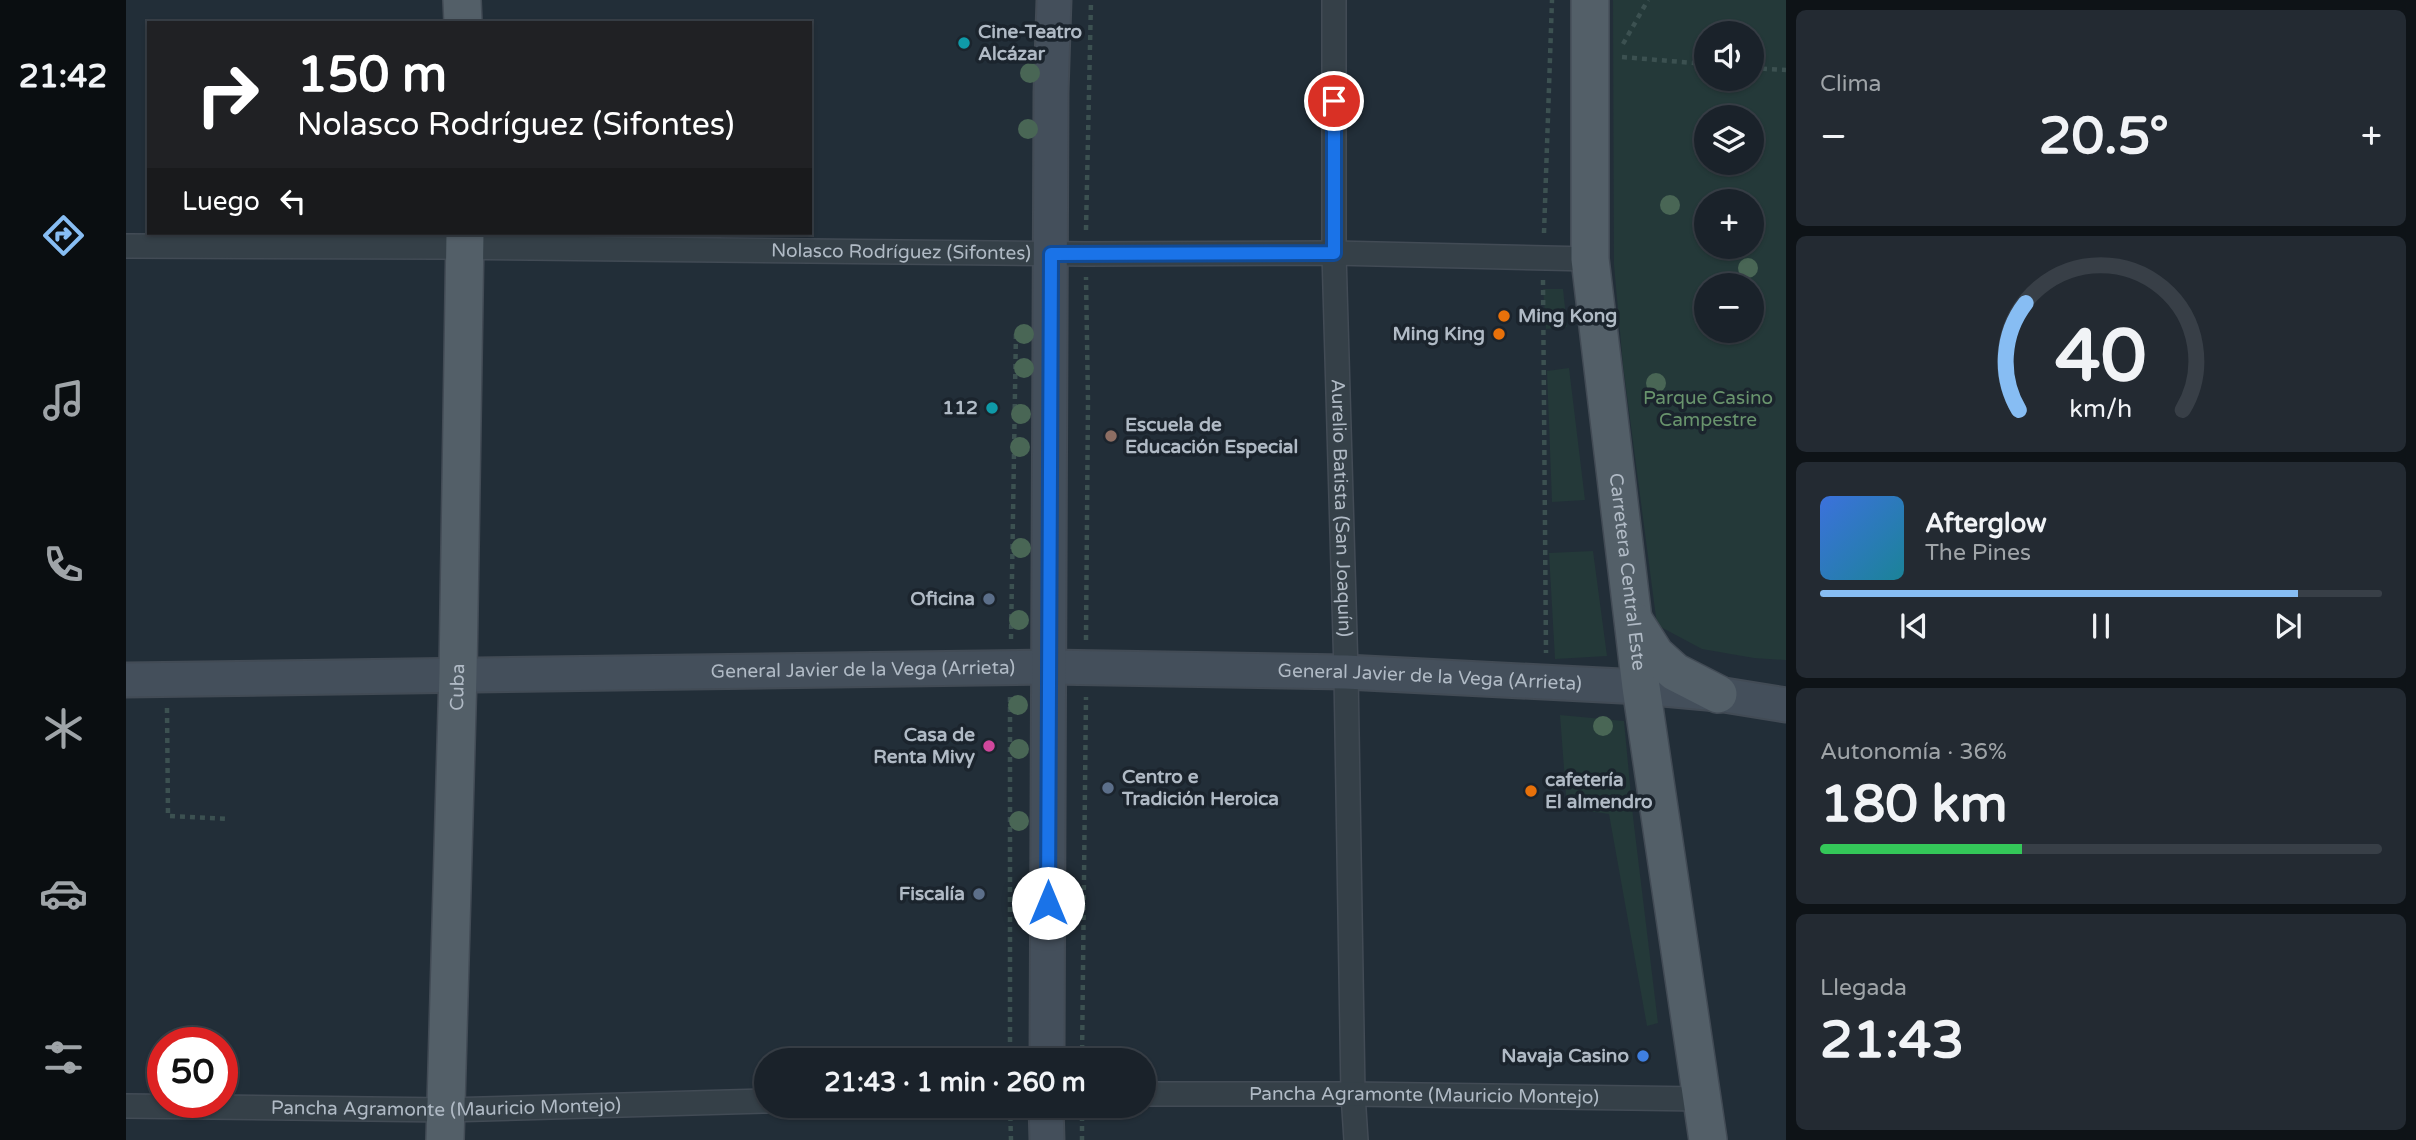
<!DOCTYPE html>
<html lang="es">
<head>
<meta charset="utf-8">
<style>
	body { margin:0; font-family:"Varela Round",sans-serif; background:#232a32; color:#f1f3f6; height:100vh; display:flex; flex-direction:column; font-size:26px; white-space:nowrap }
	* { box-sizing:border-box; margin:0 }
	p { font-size:23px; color:#9fa4a8 }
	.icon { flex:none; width:38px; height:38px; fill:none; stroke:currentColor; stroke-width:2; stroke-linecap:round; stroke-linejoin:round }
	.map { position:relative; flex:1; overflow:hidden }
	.side { display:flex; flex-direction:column; gap:10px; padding:10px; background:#0e1317; width:630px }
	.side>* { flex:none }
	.hud { position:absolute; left:21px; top:21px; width:665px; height:214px; border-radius:0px; box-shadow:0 2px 5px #0004,0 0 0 2px #383f47; background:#202124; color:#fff; overflow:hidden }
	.fabs { position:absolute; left:1568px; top:21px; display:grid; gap:14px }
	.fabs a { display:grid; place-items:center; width:70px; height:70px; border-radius:50%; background:#1a222a; box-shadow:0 2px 5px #0004,0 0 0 2px #383f47; font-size:35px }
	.speed { position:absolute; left:21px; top:1027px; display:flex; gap:14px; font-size:35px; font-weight:700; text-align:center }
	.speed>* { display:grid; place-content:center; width:91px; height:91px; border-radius:50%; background:#1a222a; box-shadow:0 2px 5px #0004,0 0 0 2px #383f47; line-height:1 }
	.speed .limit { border:10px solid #d22; background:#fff; color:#111 }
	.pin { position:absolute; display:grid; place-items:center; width:60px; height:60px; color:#fff; margin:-30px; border:4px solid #fff; border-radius:50%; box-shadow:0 2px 7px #0007 }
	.me { position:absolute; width:77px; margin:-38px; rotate:0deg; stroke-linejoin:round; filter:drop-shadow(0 0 5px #0008) }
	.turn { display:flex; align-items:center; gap:24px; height:147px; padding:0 35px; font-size:32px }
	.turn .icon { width:91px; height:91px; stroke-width:2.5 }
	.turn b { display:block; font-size:49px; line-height:60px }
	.then { display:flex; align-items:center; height:66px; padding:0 35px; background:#0003; gap:14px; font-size:26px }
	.big { font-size:52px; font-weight:800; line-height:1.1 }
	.side .widget { flex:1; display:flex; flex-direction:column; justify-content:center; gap:10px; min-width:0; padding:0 24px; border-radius:10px; background:#232a32 }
	.side .dial { align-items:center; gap:0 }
	.dial svg { height:182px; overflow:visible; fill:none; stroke:#383f47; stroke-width:7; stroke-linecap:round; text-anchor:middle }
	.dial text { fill:#f1f3f6; stroke:none }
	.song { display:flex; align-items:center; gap:21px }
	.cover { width:84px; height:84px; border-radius:10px; background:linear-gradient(135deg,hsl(220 70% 55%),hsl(190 70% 35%)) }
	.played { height:7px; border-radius:4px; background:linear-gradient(90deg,#87bdf3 85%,#383f47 85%) }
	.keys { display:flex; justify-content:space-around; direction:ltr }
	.heat { display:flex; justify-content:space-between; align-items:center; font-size:38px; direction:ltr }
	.charge { height:10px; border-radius:5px; background:linear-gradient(90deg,#34c759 36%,#383f47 0) }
	.trip { position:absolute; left:628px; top:1048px; width:402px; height:70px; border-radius:35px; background:#1a222a; box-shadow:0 2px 5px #0004,0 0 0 2px #383f47; font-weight:800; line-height:70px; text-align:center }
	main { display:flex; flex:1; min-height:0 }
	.menu { display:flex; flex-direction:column; width:126px; justify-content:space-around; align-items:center; background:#0a0e11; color:#9fa4a8 }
	.menu .icon { width:49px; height:49px }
	.menu .on { color:#87bdf3 }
	.menu b { font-size:32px; color:#f1f3f6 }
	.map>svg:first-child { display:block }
	.green { fill:#243939; fill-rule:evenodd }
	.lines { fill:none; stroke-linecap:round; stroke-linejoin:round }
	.street-casing { stroke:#424b55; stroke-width:26 }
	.secondary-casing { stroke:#424b55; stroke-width:37 }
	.primary-casing { stroke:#424b55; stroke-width:40 }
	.path { stroke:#3c5151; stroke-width:4.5; stroke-dasharray:5 5; stroke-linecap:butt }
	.street { stroke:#354048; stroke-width:23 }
	.secondary { stroke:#444f5b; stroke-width:33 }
	.primary { stroke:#535f68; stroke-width:37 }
	.tree { fill:#496655 }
	.route-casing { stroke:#114b97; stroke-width:18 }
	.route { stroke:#1a73e8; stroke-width:12 }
	.culture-dot { fill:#0f9aa8; stroke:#1b242d; stroke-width:2.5 }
	.food-dot { fill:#e8710a; stroke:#1b242d; stroke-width:2.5 }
	.education-dot { fill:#8d6e63; stroke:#1b242d; stroke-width:2.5 }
	.service-dot { fill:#5c6f8a; stroke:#1b242d; stroke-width:2.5 }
	.hotel-dot { fill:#d1479c; stroke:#1b242d; stroke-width:2.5 }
	.shop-dot { fill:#3f7fe0; stroke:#1b242d; stroke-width:2.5 }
	.labels { text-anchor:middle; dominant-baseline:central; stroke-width:7; stroke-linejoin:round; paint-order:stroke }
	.poi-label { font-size:19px; font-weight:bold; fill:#b0bac5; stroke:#1b242d; text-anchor:end }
	.street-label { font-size:19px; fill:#b0bac5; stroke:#1b242d }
	.park-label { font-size:19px; fill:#69946d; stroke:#1b242d }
</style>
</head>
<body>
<main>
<nav class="menu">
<b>21:42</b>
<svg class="icon on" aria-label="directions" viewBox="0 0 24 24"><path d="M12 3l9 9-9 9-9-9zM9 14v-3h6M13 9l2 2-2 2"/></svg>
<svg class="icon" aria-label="music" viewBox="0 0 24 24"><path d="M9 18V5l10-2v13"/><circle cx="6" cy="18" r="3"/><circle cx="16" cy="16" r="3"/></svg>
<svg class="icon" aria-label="phone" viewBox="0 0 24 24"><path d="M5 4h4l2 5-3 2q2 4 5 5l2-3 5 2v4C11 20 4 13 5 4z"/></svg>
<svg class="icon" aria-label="climate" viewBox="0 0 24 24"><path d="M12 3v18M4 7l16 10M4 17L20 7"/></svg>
<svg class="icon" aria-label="car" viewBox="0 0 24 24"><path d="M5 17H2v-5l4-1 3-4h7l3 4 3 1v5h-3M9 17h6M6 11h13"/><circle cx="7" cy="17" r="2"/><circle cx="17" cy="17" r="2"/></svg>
<svg class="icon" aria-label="filters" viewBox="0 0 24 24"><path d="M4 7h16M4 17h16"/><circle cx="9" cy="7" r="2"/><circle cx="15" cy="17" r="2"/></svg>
</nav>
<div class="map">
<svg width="1660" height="1140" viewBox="0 0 1660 1140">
	<rect width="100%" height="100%" fill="#222e38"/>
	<path class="green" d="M1487,0H1660V660L1628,658L1576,649L1531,625L1497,365L1488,265ZM1580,33H1626V79H1580ZM1580,117H1626V163H1580ZM1580,201H1626V247H1580ZM1580,285H1626V331H1580Z
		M1417,289H1437L1441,327L1420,329Z
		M1443,368L1459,500L1426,502L1421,371Z
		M1467,551L1481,656L1429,659L1423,553Z
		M1434,715L1498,721L1507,817L1532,1023L1521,1026L1483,814L1441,808Z"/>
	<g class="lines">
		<g class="street-casing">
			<g id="street">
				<path id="s1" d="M1208,0V253L1220,672L1227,1094L1230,1140"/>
				<path id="s2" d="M0,246L313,247L960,254L1208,253L1464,259"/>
				<path id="s3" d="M1018,1094H1227L1576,1099"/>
				<path id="s4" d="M0,1106L321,1110L640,1101"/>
			</g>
		</g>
		<g class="secondary-casing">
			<g id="secondary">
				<path id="s5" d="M0,680L923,667L1220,672L1515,687L1592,694L1660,705"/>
				<path d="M921,1060L925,92L928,0"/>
				<path d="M920,1106L921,1140"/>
			</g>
		</g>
		<g class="primary-casing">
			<g id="primary">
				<path d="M336,0L337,23"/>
				<path id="s6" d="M1464,0V259L1515,687L1582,1140"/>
				<path d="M1508,621L1529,654L1549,672L1592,694"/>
				<path id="s7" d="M319,1140L332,673L339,233"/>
			</g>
		</g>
		<path class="path" d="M1497,44L1522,0
			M1496,57L1580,64
			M1626,68L1660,70
			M960,230L965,0
			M1418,233L1426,0
			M1417,280L1420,653
			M885,639L890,330
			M960,640L962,401L960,277
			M884,697V1060
			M41,708L42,816L102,819
			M956,1060L960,697
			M884,1106L885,1140
			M956,1106V1140"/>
		<use href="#street" class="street"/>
		<use href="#secondary" class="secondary"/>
		<use href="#primary" class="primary"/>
	</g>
	<g class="tree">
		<circle cx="904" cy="73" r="10"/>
		<circle cx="902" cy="129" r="10"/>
		<circle cx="1544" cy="205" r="10"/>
		<circle cx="1622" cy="268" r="10"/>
		<circle cx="898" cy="334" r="10"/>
		<circle cx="898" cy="368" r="10"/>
		<circle cx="1530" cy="383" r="10"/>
		<circle cx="895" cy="414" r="10"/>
		<circle cx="894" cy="447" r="10"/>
		<circle cx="895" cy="548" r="10"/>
		<circle cx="893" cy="620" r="10"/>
		<circle cx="892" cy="705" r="10"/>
		<circle cx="1477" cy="726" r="10"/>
		<circle cx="893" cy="749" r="10"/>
		<circle cx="893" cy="821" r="10"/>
	</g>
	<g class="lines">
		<g class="route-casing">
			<path id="route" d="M922,903L925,254L1208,253V101"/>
		</g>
		<use href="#route" class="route"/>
	</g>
	<g class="culture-dot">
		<circle cx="838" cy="43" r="7"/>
		<circle cx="866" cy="408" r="7"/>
	</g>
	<g class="food-dot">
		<circle cx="1378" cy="316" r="7"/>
		<circle cx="1373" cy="334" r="7"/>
		<circle cx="1405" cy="791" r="7"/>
	</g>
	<circle class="education-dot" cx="985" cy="436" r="7"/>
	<g class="service-dot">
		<circle cx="863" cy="599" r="7"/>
		<circle cx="982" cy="788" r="7"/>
		<circle cx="853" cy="894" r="7"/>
	</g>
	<circle class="hotel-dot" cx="863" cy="746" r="7"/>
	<circle class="shop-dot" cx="1517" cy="1056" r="7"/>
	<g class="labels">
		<g class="poi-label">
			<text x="852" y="32" text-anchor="start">Cine-Teatro<tspan x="852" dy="22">Alcázar</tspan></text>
			<text x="1392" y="316" text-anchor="start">Ming Kong</text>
			<text x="1359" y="334">Ming King</text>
			<text x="852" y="408">112</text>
			<text x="999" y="425" text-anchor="start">Escuela de<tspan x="999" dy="22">Educación Especial</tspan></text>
			<text x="849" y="599">Oficina</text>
			<text x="849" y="735">Casa de<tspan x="849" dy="22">Renta Mivy</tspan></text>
			<text x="996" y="777" text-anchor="start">Centro e<tspan x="996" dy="22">Tradición Heroica</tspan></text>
			<text x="1419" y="780" text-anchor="start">cafetería<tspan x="1419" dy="22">El almendro</tspan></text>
			<text x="839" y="894">Fiscalía</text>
			<text x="1503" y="1056">Navaja Casino</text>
		</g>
		<g class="street-label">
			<text stroke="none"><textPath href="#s2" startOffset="775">Nolasco Rodríguez (Sifontes)</textPath></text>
			<text stroke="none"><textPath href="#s1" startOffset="508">Aurelio Batista (San Joaquín)</textPath></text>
			<text stroke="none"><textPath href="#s6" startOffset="574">Carretera Central Este</textPath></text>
			<text stroke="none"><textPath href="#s5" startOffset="737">General Javier de la Vega (Arrieta)</textPath></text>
			<text stroke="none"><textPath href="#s5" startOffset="1304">General Javier de la Vega (Arrieta)</textPath></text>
			<text stroke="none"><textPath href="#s7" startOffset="453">Cuba</textPath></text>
			<text stroke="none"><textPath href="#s3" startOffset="280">Pancha Agramonte (Mauricio Montejo)</textPath></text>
			<text stroke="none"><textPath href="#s4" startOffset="320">Pancha Agramonte (Mauricio Montejo)</textPath></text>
		</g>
		<g class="park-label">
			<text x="1582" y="398">Parque Casino<tspan x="1582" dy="22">Campestre</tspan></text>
		</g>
	</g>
</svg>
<div class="fabs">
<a><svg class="icon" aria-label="sound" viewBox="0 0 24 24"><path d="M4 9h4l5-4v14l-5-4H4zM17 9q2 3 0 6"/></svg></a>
<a><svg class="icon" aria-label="layers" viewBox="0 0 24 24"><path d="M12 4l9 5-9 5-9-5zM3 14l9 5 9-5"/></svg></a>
<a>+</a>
<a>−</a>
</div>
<div class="speed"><div class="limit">50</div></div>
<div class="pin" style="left:1208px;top:101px;background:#d93025"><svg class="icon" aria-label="arrive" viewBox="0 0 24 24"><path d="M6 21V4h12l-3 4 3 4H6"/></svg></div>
<svg class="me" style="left:922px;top:903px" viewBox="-20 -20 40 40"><circle r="19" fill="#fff"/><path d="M0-13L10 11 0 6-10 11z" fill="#1a73e8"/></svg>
<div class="trip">21:43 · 1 min · 260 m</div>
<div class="hud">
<div class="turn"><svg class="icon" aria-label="right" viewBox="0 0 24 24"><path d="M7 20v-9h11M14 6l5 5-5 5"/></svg><div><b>150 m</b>Nolasco Rodríguez (Sifontes)</div></div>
<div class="then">Luego<svg class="icon" aria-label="left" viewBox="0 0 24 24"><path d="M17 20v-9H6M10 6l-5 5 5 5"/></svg></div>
</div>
</div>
<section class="side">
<div class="widget"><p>Clima</p>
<div class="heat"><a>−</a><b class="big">20.5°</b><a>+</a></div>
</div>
<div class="widget dial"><svg viewBox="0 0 100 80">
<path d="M14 69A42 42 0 1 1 86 69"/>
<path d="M14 69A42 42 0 0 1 17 22" stroke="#87bdf3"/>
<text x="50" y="56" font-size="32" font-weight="700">40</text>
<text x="50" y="72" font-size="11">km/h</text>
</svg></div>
<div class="widget">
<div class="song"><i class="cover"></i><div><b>Afterglow</b><p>The Pines</p></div></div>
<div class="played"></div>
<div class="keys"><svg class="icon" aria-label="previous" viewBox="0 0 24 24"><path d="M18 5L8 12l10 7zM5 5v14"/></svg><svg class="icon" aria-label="pause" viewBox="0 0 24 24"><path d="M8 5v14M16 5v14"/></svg><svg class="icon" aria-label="next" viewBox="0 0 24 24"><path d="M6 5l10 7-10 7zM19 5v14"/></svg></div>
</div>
<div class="widget"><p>Autonomía · 36%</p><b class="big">180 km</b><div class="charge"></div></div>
<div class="widget"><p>Llegada</p><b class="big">21:43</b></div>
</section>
</main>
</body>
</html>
